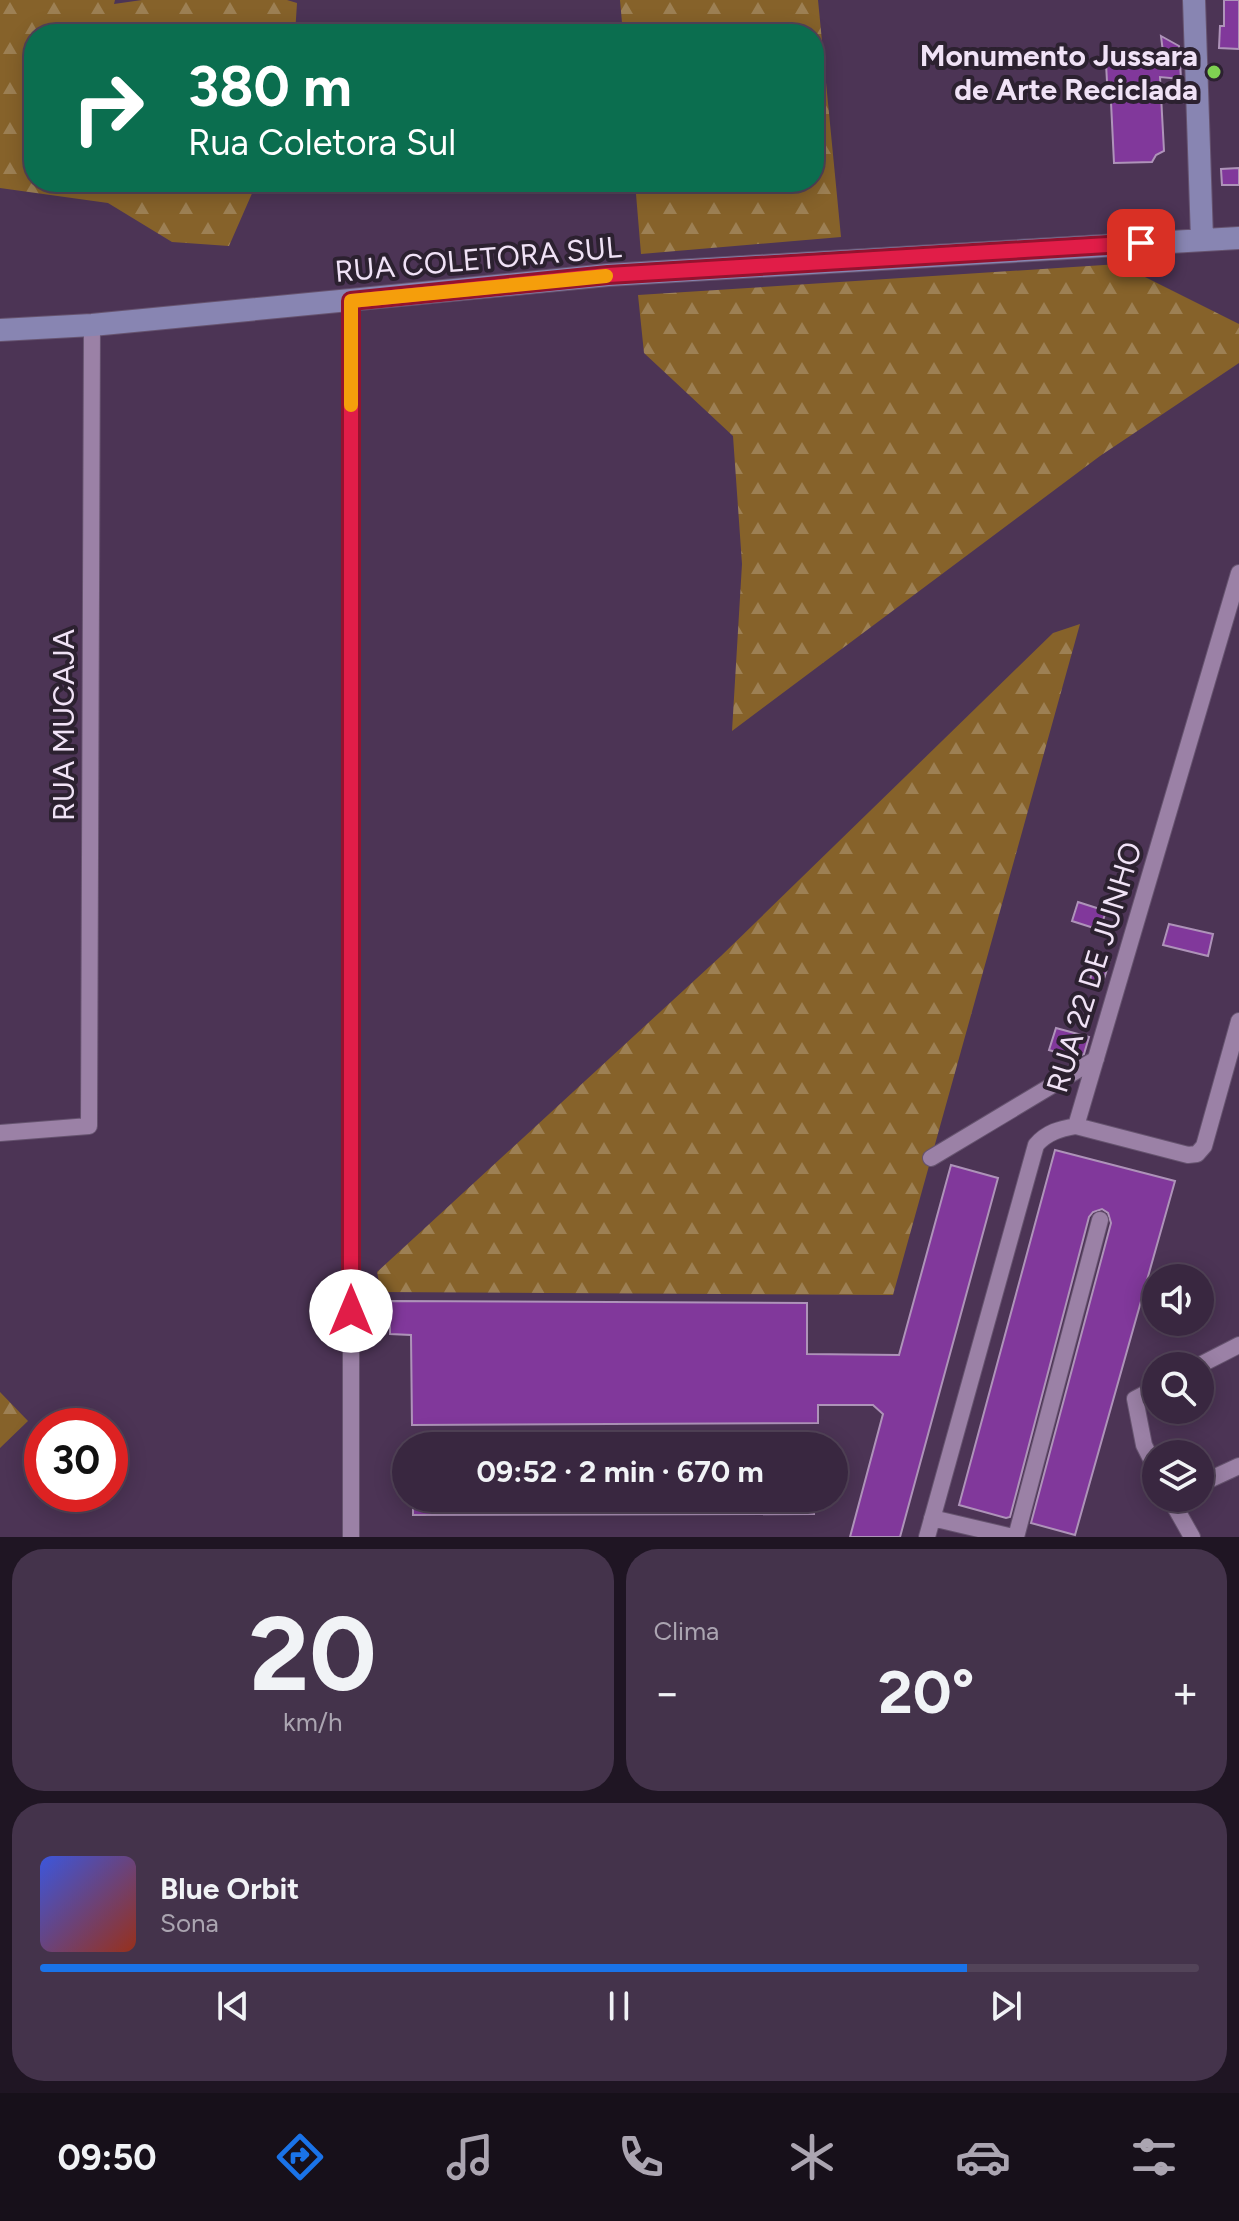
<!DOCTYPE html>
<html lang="pt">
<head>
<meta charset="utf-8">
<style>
	body { margin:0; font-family:Figtree,sans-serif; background:#44334b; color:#f1f3f6; height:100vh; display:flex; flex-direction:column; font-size:30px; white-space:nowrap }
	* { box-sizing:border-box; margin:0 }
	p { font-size:26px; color:#aba5b1 }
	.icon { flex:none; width:44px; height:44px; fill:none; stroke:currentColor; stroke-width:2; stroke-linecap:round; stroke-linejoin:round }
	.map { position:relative; height:1537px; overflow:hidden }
	.details { display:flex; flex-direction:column; gap:12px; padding:12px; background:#1f1523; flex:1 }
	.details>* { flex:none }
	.guide { position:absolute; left:24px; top:24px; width:800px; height:168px; border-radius:32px; box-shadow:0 4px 20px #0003,0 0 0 2px #534459; background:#0b6e4f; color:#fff; overflow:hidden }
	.tools { position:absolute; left:1142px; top:1264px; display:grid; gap:16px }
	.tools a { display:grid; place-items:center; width:72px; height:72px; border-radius:50%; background:#392740; box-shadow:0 4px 20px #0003,0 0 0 2px #534459; font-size:40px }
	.speed { position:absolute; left:24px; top:1408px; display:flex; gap:16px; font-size:40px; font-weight:700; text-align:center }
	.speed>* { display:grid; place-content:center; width:104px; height:104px; border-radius:50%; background:#392740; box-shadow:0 4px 20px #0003,0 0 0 2px #534459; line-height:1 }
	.speed .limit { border:12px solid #d22; background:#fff; color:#111 }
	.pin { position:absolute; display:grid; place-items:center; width:68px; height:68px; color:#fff; margin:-34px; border-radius:16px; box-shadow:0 4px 12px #0006 }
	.me { position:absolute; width:88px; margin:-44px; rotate:0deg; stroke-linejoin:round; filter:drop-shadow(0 0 6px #0008) }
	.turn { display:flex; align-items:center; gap:28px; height:168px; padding:0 32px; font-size:36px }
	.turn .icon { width:104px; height:104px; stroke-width:2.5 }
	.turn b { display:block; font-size:56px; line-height:68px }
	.big { font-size:60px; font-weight:700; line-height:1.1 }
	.details .widget { flex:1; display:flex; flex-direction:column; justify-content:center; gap:12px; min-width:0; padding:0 28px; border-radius:32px; background:#44334b }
	.details .dial { align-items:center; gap:0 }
	.dial b { font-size:104px; line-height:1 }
	.song { display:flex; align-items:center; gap:24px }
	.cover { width:96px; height:96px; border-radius:12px; background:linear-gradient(135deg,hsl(230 70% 55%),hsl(10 70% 35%)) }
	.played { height:8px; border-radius:4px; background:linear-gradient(90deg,#1a73e8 80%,#534459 80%) }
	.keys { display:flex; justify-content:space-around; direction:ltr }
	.heat { display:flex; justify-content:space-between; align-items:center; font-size:44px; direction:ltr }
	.details .tiles { flex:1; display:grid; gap:12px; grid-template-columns:1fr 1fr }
	.widget:last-child { grid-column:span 2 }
	.trip { position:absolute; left:392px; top:1432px; width:456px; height:80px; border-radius:40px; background:#392740; box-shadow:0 4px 20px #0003,0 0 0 2px #534459; font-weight:700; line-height:80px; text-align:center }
	.tab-bar { display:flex; height:128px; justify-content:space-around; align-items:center; background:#17101a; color:#aba5b1 }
	.tab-bar .icon { width:56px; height:56px }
	.tab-bar .active { color:#1a73e8 }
	.tab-bar b { font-size:36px; color:#f1f3f6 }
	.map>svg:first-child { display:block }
	.forest { fill:url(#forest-firs) }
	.building { fill:#81389b; stroke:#ae93b9; stroke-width:2 }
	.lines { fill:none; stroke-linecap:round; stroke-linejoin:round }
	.street-casing { stroke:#66536f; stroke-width:18 }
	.secondary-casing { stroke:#66536f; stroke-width:24 }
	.street { stroke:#9b81a6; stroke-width:16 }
	.secondary { stroke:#8885b2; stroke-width:22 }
	.route-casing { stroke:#92132f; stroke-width:20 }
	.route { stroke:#e11d48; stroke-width:14 }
	.slow { stroke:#f59e0b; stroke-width:14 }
	.poi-dot { fill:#7fd052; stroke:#2c2130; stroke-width:3 }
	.labels { text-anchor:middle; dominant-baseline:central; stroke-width:8; stroke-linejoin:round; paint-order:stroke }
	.poi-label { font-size:30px; font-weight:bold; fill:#f0e2f6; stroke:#2c2130; text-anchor:end }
	.street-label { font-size:30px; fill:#f0e2f6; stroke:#2c2130 }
</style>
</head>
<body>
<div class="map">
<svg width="1239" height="1537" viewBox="0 0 1239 1537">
	<defs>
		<pattern id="forest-firs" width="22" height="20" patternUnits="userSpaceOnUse" patternTransform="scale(2)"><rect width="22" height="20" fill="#86622a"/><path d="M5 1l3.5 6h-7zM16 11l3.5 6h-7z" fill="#9d8054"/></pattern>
	</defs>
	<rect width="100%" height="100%" fill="#4c3455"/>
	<path class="forest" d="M0,0H115L114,4L142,0H287L297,3L295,34H34V182H257L229,246L172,242L108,203L0,188Z
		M620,0H818L841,237L641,254L635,182H814V34H623Z
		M1119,264L1239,324V363L1100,456L732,731L742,564L733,436L644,353L638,295Z
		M1080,624L893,1295L381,1292L377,1272L721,956L1053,633Z
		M0,1392L28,1421L0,1448Z"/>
	<path class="building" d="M1224,0H1239V49L1219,48L1220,26H1224Z
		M1161,36L1179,46L1181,79L1160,77L1164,151L1156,155L1152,162L1114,163L1110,82H1107L1106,63L1147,59L1146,52H1163Z
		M1239,168V185H1222L1221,169Z
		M1078,902L1106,911L1100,930L1072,921Z
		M1169,924L1213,934L1208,956L1163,945Z
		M1096,956L1110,960L1101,988L1089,984Z
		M1056,1028L1089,1037L1084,1054L1076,1058L1049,1050Z
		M1055,1150L1175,1181L1075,1535L1031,1523L1111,1223L1108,1213L1102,1209L1093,1212L1089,1217L1010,1517L1006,1518L959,1505Z
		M951,1165L998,1178L900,1537H850L883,1414L873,1405H818V1423L412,1425L411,1335L390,1334V1301L807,1303V1354L899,1355Z
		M413,1498H814V1514L413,1515Z"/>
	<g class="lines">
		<g class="street-casing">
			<path id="street" d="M351,301V1537
				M1076,1126L1188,1155L1197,1154L1204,1146L1239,1021
				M0,1133L89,1126L92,325
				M931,1158L1096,1059
				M1198,1366L1239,1345
				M1156,1388L1135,1399L1144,1445L1156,1469
				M1200,1484L1239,1466
				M1170,1498L1192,1537
				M932,1518L1013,1537
				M927,1537L1036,1145C1047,1132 1060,1129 1076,1126L1239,573
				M1016,1537L1100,1220"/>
		</g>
		<g class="secondary-casing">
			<path id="secondary" d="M1194,0L1202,239
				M0,330L92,325L608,275L1239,238"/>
		</g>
		<use href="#street" class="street"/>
		<use href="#secondary" class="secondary"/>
	</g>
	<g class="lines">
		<g class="route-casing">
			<path id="route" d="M351,1311V301L608,275L1141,243"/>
		</g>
		<use href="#route" class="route"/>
		<path class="slow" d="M351,405V301L606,276"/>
	</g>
	<circle class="poi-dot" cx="1214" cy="72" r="8"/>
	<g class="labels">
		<g class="poi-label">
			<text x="1198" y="55">Monumento Jussara<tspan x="1198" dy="34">de Arte Reciclada</tspan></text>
		</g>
		<g class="street-label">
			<text transform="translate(478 259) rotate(-5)">RUA COLETORA SUL</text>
			<text transform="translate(63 725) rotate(-90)">RUA MUCAJA</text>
			<text transform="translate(1094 967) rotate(-73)">RUA 22 DE JUNHO</text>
		</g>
	</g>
</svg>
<div class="tools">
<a><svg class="icon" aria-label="sound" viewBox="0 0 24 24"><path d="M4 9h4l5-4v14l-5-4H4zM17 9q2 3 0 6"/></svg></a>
<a><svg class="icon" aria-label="search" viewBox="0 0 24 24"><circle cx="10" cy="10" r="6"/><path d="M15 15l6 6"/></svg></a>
<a><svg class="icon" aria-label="layers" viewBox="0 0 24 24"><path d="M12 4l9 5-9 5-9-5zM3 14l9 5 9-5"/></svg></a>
</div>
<div class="speed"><div class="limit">30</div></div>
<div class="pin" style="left:1141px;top:243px;background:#d93025"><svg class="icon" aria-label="arrive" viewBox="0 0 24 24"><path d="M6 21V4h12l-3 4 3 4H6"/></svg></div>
<svg class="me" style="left:351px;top:1311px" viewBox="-20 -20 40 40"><circle r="19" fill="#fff"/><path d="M0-13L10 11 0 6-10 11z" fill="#e11d48"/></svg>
<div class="trip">09:52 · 2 min · 670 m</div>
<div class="guide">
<div class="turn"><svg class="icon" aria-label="right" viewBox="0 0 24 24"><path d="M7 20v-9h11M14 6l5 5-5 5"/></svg><div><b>380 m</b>Rua Coletora Sul</div></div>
</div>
</div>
<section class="details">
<div class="tiles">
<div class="widget dial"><b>20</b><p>km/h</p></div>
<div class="widget"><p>Clima</p>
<div class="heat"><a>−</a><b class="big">20°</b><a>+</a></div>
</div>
<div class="widget">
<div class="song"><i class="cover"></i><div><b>Blue Orbit</b><p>Sona</p></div></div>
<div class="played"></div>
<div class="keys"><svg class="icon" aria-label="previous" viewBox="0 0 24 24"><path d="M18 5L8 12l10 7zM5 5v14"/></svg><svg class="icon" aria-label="pause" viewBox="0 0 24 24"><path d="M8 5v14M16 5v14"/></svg><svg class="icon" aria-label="next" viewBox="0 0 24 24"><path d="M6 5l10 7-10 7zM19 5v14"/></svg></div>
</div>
</div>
</section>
<nav class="tab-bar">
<b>09:50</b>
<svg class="icon active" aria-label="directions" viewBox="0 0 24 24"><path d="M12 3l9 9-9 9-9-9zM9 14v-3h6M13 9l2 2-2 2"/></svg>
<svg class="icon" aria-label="music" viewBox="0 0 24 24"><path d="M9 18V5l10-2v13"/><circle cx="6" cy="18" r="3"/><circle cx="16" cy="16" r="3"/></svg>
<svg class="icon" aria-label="phone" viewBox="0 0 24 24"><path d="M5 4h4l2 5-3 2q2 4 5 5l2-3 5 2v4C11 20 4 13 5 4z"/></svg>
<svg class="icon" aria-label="climate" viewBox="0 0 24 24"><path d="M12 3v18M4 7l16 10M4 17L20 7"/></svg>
<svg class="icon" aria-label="car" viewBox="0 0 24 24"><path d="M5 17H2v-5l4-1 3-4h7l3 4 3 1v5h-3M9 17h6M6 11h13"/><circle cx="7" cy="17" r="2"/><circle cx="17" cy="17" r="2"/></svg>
<svg class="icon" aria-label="filters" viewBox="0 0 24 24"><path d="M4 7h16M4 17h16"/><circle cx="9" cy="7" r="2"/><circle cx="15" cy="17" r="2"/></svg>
</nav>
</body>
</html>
